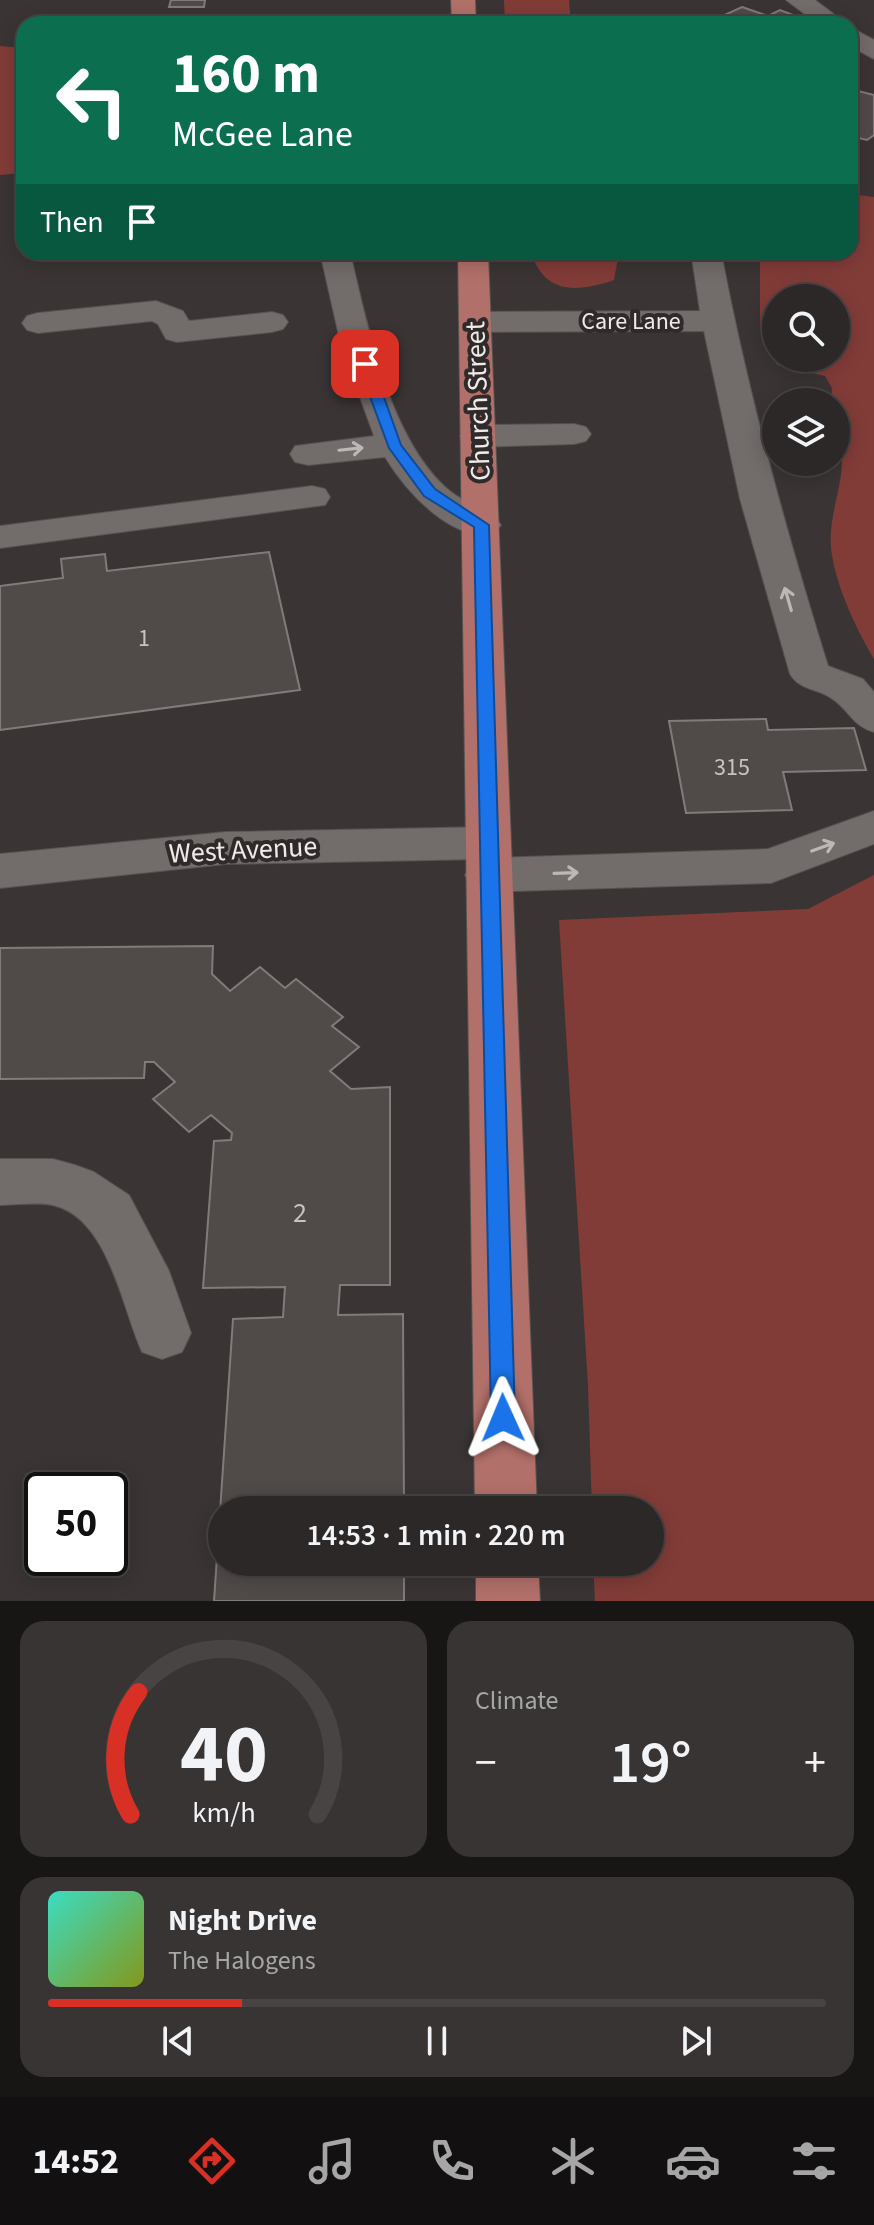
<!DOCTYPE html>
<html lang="en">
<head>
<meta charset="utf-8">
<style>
	body { margin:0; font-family:"Source Sans 3",sans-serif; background:#383433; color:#f1f3f6; height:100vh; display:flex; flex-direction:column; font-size:30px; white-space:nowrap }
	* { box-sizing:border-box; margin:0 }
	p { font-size:26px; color:#a6a6a7 }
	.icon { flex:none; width:44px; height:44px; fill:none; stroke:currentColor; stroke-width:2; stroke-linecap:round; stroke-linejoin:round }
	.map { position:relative; height:1601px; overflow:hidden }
	.side { display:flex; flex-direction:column; gap:20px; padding:20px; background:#181615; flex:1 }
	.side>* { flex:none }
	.hud { position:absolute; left:16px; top:16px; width:842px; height:244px; border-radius:24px; box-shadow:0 4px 20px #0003,0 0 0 2px #484444; background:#0b6e4f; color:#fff; overflow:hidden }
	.tools { position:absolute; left:762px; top:284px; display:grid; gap:16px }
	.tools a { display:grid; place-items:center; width:88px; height:88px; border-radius:50%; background:#2c2827; box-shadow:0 4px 20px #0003,0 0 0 2px #484444; font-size:40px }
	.speed { position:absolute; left:24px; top:1472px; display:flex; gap:16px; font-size:40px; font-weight:700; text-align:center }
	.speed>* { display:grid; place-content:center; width:104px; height:104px; border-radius:50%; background:#2c2827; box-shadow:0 4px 20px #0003,0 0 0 2px #484444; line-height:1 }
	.speed .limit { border:4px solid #111; border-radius:12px; background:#fff; color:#111 }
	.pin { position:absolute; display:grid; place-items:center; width:68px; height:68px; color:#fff; margin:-34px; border-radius:16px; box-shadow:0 4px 12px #0006 }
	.me { position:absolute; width:88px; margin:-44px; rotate:359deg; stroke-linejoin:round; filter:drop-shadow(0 0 6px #0008) }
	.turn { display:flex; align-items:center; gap:28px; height:168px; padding:0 24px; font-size:36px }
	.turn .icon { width:104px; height:104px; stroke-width:2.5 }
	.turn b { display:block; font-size:56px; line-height:68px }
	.then { display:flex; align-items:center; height:76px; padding:0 24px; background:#0003; gap:16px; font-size:30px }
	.big { font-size:60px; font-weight:600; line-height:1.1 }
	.side .tile { flex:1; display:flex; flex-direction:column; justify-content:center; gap:12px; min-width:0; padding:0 28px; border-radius:24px; background:#383433 }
	.side .dial { align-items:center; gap:0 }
	.dial svg { height:208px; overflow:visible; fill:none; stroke:#484444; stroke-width:7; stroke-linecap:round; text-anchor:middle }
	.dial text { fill:#f1f3f6; stroke:none }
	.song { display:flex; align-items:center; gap:24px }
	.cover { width:96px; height:96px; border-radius:12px; background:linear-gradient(135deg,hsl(170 70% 55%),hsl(70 70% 35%)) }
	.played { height:8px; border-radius:4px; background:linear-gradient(90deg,#d93025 25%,#484444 25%) }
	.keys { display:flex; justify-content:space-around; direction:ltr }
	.heat { display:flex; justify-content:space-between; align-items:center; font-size:44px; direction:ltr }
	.side .tiles { flex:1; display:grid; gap:20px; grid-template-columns:1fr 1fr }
	.tile:last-child { grid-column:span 2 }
	.trip { position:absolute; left:208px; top:1496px; width:456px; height:80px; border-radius:40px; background:#2c2827; box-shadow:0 4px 20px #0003,0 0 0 2px #484444; font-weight:600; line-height:80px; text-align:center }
	.tab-bar { display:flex; height:128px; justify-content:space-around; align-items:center; background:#121010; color:#a6a6a7 }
	.tab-bar .icon { width:56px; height:56px }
	.tab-bar .active { color:#d93025 }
	.tab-bar b { font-size:36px; color:#f1f3f6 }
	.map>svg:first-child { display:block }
	.green { fill:#823c38; fill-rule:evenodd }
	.building { fill:#504a49; stroke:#817b7a; stroke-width:2 }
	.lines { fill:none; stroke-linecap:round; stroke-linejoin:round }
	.minor-casing { stroke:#565252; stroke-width:2 }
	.major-casing { stroke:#565252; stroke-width:2 }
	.minor { fill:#726c6b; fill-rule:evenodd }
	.major { fill:#b2706a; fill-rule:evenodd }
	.oneway { stroke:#bcb8b7 }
	.route { fill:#1a73e8; stroke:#114b97; stroke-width:2 }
	.labels { text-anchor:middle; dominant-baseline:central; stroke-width:8; stroke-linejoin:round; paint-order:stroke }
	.far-street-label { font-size:24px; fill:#eeebea; stroke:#302b2a }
	.number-label { font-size:24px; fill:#c6c3c2 }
	.street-label { font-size:28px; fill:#eeebea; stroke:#302b2a }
	.near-number-label { font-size:28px; fill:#c6c3c2 }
</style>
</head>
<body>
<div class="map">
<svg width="874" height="1601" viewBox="0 0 874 1601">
	<rect width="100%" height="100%" fill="#3a3534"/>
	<path class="green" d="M504,0H569L571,24H505Z
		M0,46L24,48V173L0,175Z
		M850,194L874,197V659C855,627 827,569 831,531C833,508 841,486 842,463C843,446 836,422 836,402L831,401L832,388L825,376L777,365L760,327V252H850ZM836,298V358H776V298Z
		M531,252H616L618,258L614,280C576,293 544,294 531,252Z
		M874,875V1601H595L593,1562H650V1510H592L588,1385L559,920L808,909Z"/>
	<path class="building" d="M171,0H205L204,7H169Z
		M742,7L768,16L780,10L796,16L785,21L793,24H705Z
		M850,89L874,95V135L867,140L850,136Z
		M269,552L300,690L0,730V586L63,578L61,559L105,554L107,571Z
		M766,719L768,730L854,728L866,770L783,772L792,810L686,813L669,721Z
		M213,946L212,974L230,991L260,967L285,988L296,979L343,1017L332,1026L359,1047L330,1071L351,1089L390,1087V1285H340L338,1315L403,1314L404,1510H222V1562H404V1601H214L233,1319L283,1317L285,1287L203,1288L214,1141L231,1140L232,1133L211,1115L189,1132L153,1099L175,1082L154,1062H145L144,1078L0,1079V948Z"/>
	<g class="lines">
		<g class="minor-casing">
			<path id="minor" d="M786,0H815L847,24H818Z
				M850,27L874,40V59L850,46Z
				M320,252H350C367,324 388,432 443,485C457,499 478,507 495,517L501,525L495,533C452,544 405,490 385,457L308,465L295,462L290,454L295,446L374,436L341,345Z
				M691,252H721C748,394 785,528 828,666L863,679L874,692V732C853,726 850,712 834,700C819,688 800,691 790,674L740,499L704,331L475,332L464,329L459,322L464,315L475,312L700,311Z
				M156,301L183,311L189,321L272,312L283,315L288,322L283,329L272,332L177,342L166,339L158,324L152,321L38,333L27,330L22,323L27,316L38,313Z
				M574,424L586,427L591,434L586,441L574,444L478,447L466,443L460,436L466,429L478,425Z
				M312,486L325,489L330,497L325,505L0,548V526Z
				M874,811V844L771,883L488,892L472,887L465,875L472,863L484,859L226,864L0,888V854L226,832L488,827L504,831L511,843L504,855L492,858L768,849Z
				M0,1159H53L75,1165L94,1172L129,1195L169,1271L191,1333L182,1352L162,1359L142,1352C122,1308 109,1221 56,1206C40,1201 17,1205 0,1205Z"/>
		</g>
		<g class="major-casing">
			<path id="major" d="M451,0H475L476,24H452Z
				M458,252H488L537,1510H475Z
				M476,1562H538L540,1601H476Z"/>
		</g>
		<use href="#minor" class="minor"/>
		<use href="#major" class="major"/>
	</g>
	<defs><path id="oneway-shaft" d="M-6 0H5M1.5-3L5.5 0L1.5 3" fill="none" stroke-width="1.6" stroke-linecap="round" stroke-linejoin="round" transform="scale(2)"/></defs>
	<g class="oneway">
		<use href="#oneway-shaft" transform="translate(351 449) rotate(-6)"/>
		<use href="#oneway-shaft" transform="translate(788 599) rotate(-106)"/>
		<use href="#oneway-shaft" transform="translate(823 847) rotate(-20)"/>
		<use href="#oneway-shaft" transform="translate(566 873) rotate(-2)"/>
	</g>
	<path class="route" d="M365,360L372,364L401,445L435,489L489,525L515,1418L512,1426L503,1429L495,1426L491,1418L474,527L424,496L389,448L358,364Z"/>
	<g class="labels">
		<g class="far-street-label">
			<text x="631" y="321">Care Lane</text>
		</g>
		<g class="number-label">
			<text x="144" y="638">1</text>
			<text x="732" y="767">315</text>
		</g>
		<g class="street-label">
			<text transform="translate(478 401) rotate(-92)">Church Street</text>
			<text transform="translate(243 850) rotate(-3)">West Avenue</text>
		</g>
		<g class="near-number-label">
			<text x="300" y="1213">2</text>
		</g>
	</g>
</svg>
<div class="tools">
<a><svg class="icon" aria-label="search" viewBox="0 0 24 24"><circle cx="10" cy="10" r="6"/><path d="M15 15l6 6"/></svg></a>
<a><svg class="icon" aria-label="layers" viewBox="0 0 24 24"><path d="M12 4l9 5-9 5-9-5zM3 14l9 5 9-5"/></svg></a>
</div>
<div class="speed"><div class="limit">50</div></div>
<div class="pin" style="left:365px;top:364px;background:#d93025"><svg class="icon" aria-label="arrive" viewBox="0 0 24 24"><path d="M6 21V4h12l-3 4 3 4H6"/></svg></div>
<svg class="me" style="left:503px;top:1418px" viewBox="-20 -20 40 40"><path d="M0-17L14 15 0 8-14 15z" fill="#1a73e8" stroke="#fff" stroke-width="4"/></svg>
<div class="trip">14:53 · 1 min · 220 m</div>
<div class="hud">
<div class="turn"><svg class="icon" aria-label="left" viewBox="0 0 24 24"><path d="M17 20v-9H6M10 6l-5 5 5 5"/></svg><div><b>160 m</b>McGee Lane</div></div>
<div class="then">Then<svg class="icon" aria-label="arrive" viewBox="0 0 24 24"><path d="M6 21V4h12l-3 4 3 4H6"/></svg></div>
</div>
</div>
<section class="side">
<div class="tiles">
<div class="tile dial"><svg viewBox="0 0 100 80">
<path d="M14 69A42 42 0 1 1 86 69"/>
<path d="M14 69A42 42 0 0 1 17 22" stroke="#d93025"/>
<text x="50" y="56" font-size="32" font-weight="700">40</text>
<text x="50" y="72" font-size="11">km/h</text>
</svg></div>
<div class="tile"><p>Climate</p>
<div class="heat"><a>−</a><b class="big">19°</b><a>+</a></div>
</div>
<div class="tile">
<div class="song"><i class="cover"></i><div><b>Night Drive</b><p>The Halogens</p></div></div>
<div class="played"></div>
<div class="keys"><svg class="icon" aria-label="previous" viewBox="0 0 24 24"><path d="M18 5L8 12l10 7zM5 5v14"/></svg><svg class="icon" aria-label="pause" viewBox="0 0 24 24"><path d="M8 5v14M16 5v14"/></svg><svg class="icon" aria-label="next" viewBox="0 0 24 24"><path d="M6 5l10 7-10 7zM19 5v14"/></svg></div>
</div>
</div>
</section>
<nav class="tab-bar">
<b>14:52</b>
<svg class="icon active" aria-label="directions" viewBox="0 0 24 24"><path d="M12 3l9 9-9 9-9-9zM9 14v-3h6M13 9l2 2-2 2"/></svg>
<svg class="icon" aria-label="music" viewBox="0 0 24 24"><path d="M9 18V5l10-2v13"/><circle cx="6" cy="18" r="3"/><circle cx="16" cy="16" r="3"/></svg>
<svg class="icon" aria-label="phone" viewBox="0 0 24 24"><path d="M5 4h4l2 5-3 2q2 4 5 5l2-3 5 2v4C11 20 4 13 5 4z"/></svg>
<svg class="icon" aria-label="climate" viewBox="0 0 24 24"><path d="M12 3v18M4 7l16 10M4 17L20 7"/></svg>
<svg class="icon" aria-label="car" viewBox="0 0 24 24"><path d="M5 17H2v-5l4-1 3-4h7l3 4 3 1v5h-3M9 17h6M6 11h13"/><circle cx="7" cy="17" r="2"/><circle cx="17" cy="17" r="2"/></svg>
<svg class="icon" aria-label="filters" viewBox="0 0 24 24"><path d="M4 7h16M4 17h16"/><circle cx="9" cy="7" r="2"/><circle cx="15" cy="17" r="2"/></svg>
</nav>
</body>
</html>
